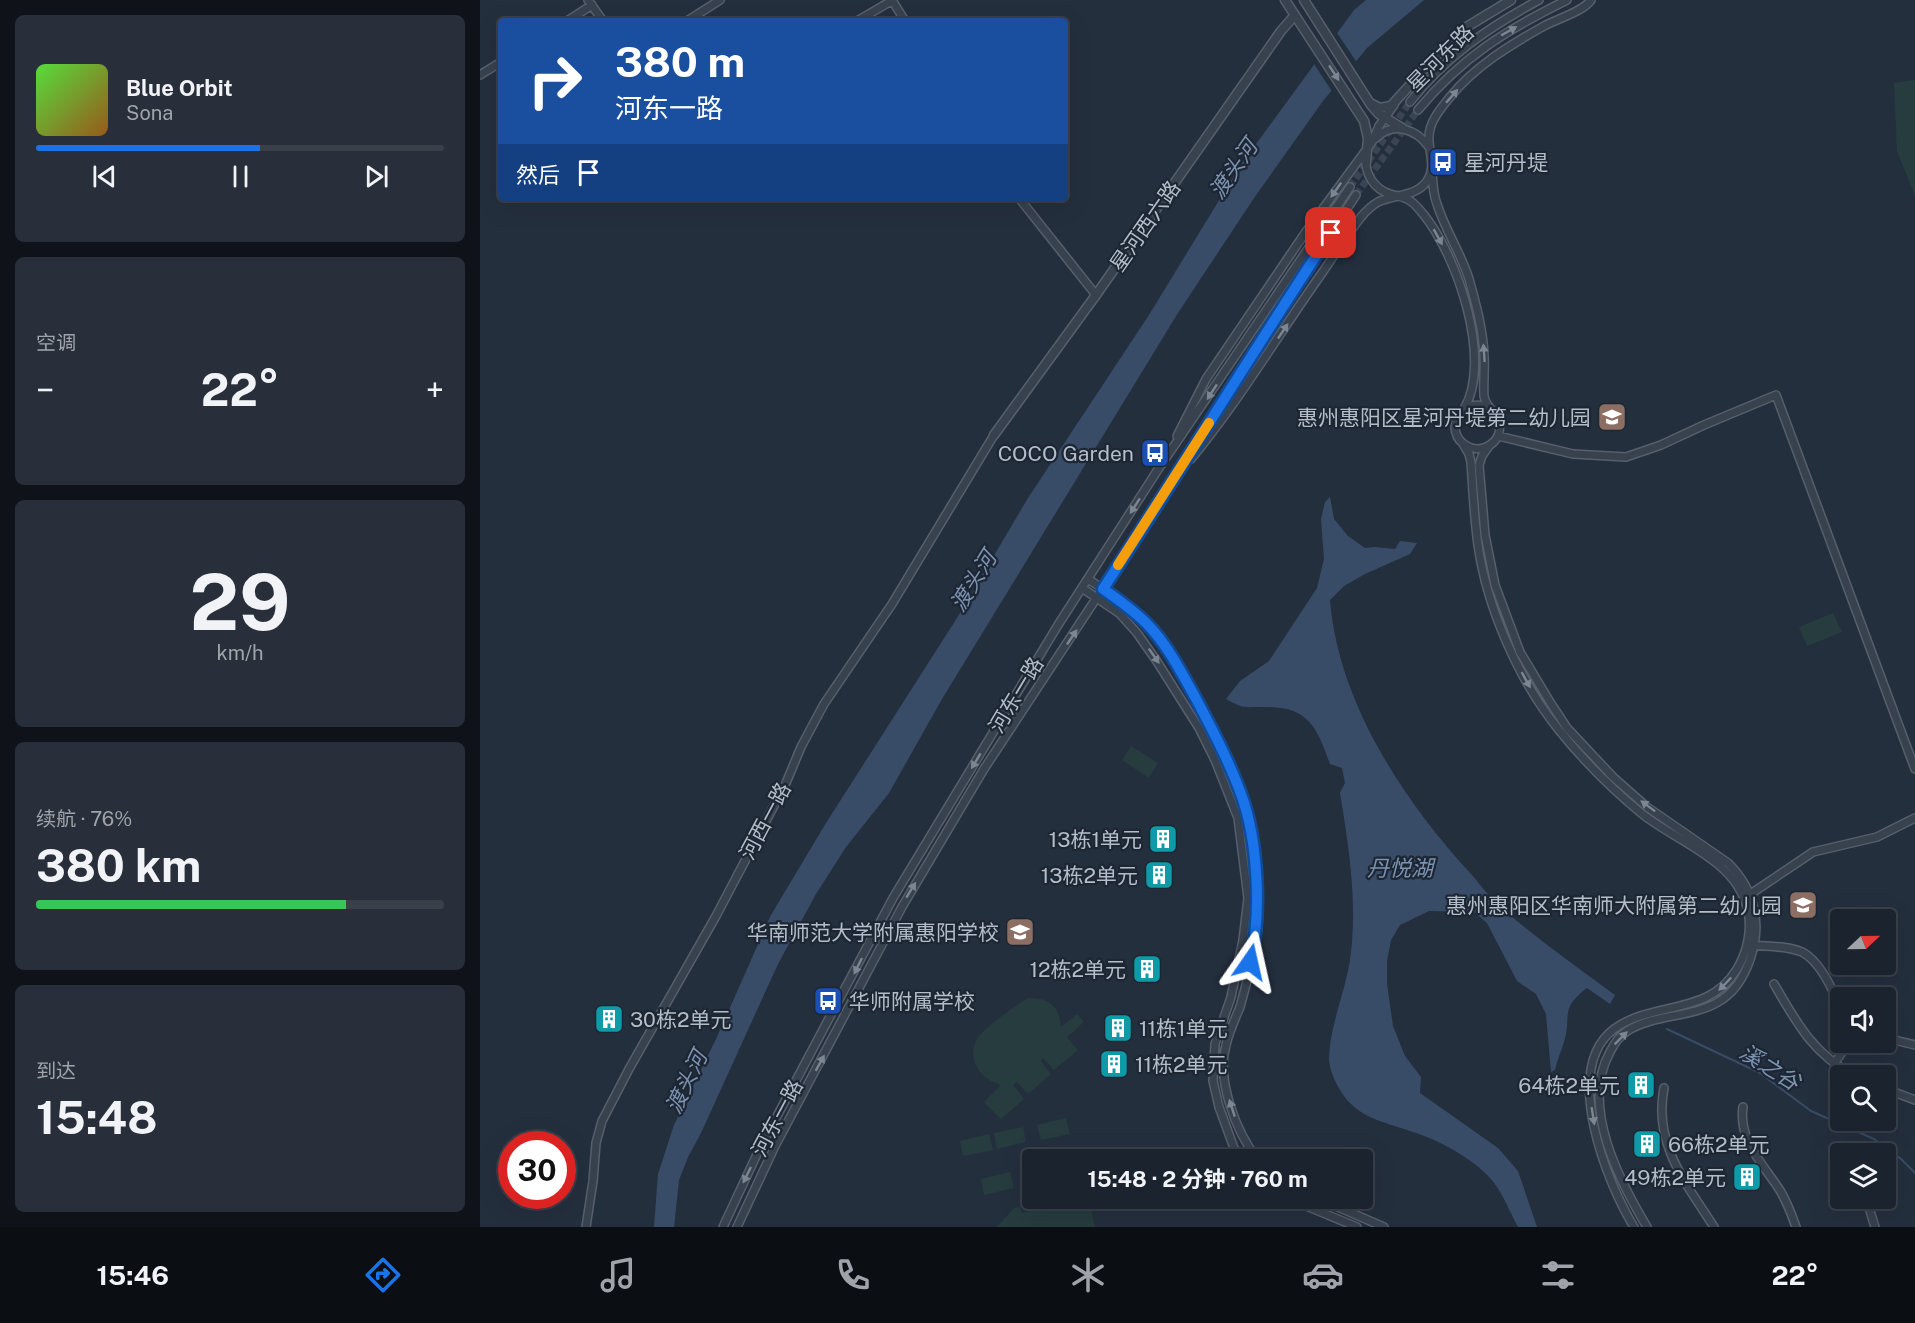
<!DOCTYPE html>
<html lang="zh">
<head>
<meta charset="utf-8">
<style>
	body { margin:0; font-family:"Public Sans","Noto Sans SC",sans-serif; background:#282f3a; color:#f1f3f6; height:100vh; display:flex; flex-direction:column; font-size:22px; white-space:nowrap }
	* { box-sizing:border-box; margin:0 }
	p { font-size:20px; color:#a0a4aa }
	.icon { flex:none; width:33px; height:33px; fill:none; stroke:currentColor; stroke-width:2; stroke-linecap:round; stroke-linejoin:round }
	.map { position:relative; flex:1; overflow:hidden }
	.panel { display:flex; flex-direction:column; gap:15px; padding:15px; background:#0f1319; width:480px }
	.panel>* { flex:none }
	.hud { position:absolute; left:18px; top:18px; width:570px; height:183px; border-radius:6px; box-shadow:0 6px 24px #0002,0 0 0 2px #39404a; background:#1a4fa0; color:#fff; overflow:hidden }
	.needle { width:39px; rotate:68deg }
	.controls { position:absolute; left:1350px; top:909px; display:grid; gap:12px }
	.controls a { display:grid; place-items:center; width:66px; height:66px; border-radius:6px; background:#1b232e; box-shadow:0 6px 24px #0002,0 0 0 2px #39404a; font-size:30px }
	.speed { position:absolute; left:18px; top:1131px; display:flex; gap:12px; font-size:30px; font-weight:700; text-align:center }
	.speed>* { display:grid; place-content:center; width:78px; height:78px; border-radius:50%; background:#1b232e; box-shadow:0 6px 24px #0002,0 0 0 2px #39404a; line-height:1 }
	.speed .limit { border:9px solid #d22; background:#fff; color:#111 }
	.pin { position:absolute; display:grid; place-items:center; width:51px; height:51px; color:#fff; margin:-26px; border-radius:12px; box-shadow:0 3px 9px #0006 }
	.me { position:absolute; width:66px; margin:-33px; rotate:11deg; stroke-linejoin:round; filter:drop-shadow(0 0 4px #0008) }
	.turn { display:flex; align-items:center; gap:21px; height:126px; padding:0 18px; font-size:27px }
	.turn .icon { width:78px; height:78px; stroke-width:2.5 }
	.turn b { display:block; font-size:42px; line-height:51px }
	.then { display:flex; align-items:center; height:57px; padding:0 18px; background:#0003; gap:12px; font-size:22px }
	.big { font-size:45px; font-weight:700; line-height:1.1 }
	.panel .widget { flex:1; display:flex; flex-direction:column; justify-content:center; gap:9px; min-width:0; padding:0 21px; border-radius:9px; background:#282f3a }
	.panel .dial { align-items:center; gap:0 }
	.dial b { font-size:78px; line-height:1 }
	.song { display:flex; align-items:center; gap:18px }
	.cover { width:72px; height:72px; border-radius:9px; background:linear-gradient(135deg,hsl(110 70% 55%),hsl(30 70% 35%)) }
	.played { height:6px; border-radius:3px; background:linear-gradient(90deg,#1a73e8 55%,#39404a 55%) }
	.keys { display:flex; justify-content:space-around; direction:ltr }
	.heat { display:flex; justify-content:space-between; align-items:center; font-size:33px; direction:ltr }
	.charge { height:9px; border-radius:4px; background:linear-gradient(90deg,#34c759 76%,#39404a 0) }
	.trip { position:absolute; left:542px; top:1149px; width:351px; height:60px; border-radius:6px; background:#1b232e; box-shadow:0 6px 24px #0002,0 0 0 2px #39404a; font-weight:700; line-height:60px; text-align:center }
	.tabs { display:flex; height:96px; justify-content:space-around; align-items:center; background:#0b0e12; color:#a0a4aa }
	.tabs .icon { width:42px; height:42px }
	.tabs .current { color:#1a73e8 }
	.tabs b { font-size:27px; color:#f1f3f6 }
	main { display:flex; flex:1; min-height:0 }
	.map>svg:first-child { display:block }
	.green { fill:#263c3f }
	.water { fill:#394c67 }
	.pier { fill:#242f3e }
	.lines { fill:none; stroke-linecap:round; stroke-linejoin:round }
	.stream { stroke:#394c67; stroke-width:2 }
	.minor-tunnel { stroke:#3a4453; stroke-width:7; stroke-dasharray:7 3.5; stroke-linecap:butt }
	.minor-casing { stroke:#565f6c; stroke-width:10 }
	.tertiary-casing { stroke:#565f6c; stroke-width:11 }
	.minor { stroke:#38414e; stroke-width:7 }
	.tertiary { stroke:#38414e; stroke-width:8 }
	.oneway { fill:#7c8592 }
	.route-casing { stroke:#114b97; stroke-width:15 }
	.route { stroke:#1a73e8; stroke-width:10 }
	.slow { stroke:#f59e0b; stroke-width:10 }
	.labels { text-anchor:middle; dominant-baseline:central; stroke-width:4.5; stroke-linejoin:round; paint-order:stroke }
	.street-label { font-size:21px; fill:#b4bcc9; stroke:#1d2633 }
	.poi-label { font-size:21px; fill:#b4bcc9; stroke:#1d2633; text-anchor:end }
	.water-label { font-size:22px; font-style:italic; fill:#7c92b1; stroke:#1d2633 }
</style>
</head>
<body>
<main>
<section class="panel">
<div class="widget">
<div class="song"><i class="cover"></i><div><b>Blue Orbit</b><p>Sona</p></div></div>
<div class="played"></div>
<div class="keys"><svg class="icon" aria-label="previous" viewBox="0 0 24 24"><path d="M18 5L8 12l10 7zM5 5v14"/></svg><svg class="icon" aria-label="pause" viewBox="0 0 24 24"><path d="M8 5v14M16 5v14"/></svg><svg class="icon" aria-label="next" viewBox="0 0 24 24"><path d="M6 5l10 7-10 7zM19 5v14"/></svg></div>
</div>
<div class="widget"><p>空调</p>
<div class="heat"><a>−</a><b class="big">22°</b><a>+</a></div>
</div>
<div class="widget dial"><b>29</b><p>km/h</p></div>
<div class="widget"><p>续航 · 76%</p><b class="big">380 km</b><div class="charge"></div></div>
<div class="widget"><p>到达</p><b class="big">15:48</b></div>
</section>
<div class="map">
<svg width="1435" height="1227" viewBox="0 0 1435 1227">
	<rect width="100%" height="100%" fill="#242f3e"/>
	<path class="green" d="M1435,80V196L1417,151L1414,83Z
		M1353,613L1362,632L1327,646L1319,627Z
		M651,746L678,763L669,778L642,760Z
		M548,998C570,998 579,1006 581,1027L597,1014L604,1022L587,1037L598,1050L574,1070L563,1058L561,1061L571,1074L548,1094L537,1082L533,1085L544,1099L521,1119L504,1102L521,1085C501,1080 486,1060 497,1039C502,1029 538,1004 548,998Z
		M586,1118L590,1134L561,1140L557,1125Z
		M543,1127L546,1142L517,1149L514,1133Z
		M509,1134L513,1150L483,1156L480,1141Z
		M530,1172L534,1188L504,1195L501,1179Z
		M604,1199H609L615,1227H517L534,1208L540,1207L542,1213Z"/>
	<path class="water" d="M886,0H944L887,48L843,101L774,198L698,313L462,699L409,793L366,847L336,894L298,964L221,1133L208,1157L199,1180L194,1227H174L178,1174L194,1125L237,1037L291,915L346,823L477,618L548,498L669,315L760,166L874,10Z
		M850,497L854,519L868,536L885,548L895,547L915,549L920,541L937,543L930,554L885,574L864,586L850,600C858,702 924,802 992,875C1002,887 1011,899 1023,909C1058,940 1097,967 1135,995L1130,1004L1107,988C1079,1009 1092,1016 1084,1042C1081,1052 1077,1060 1075,1070L1071,1072L1066,1014L1056,994L1037,981L1007,923L994,912L949,911L920,925L911,940L907,961V984L913,1026L925,1056L941,1077L940,1093L1018,1148L1038,1171L1057,1227H1038C1031,1214 1025,1199 1017,1187C1001,1162 958,1139 930,1131C908,1123 887,1120 870,1103C860,1093 849,1072 849,1058C850,1025 865,993 870,960C878,904 869,848 860,793L865,783L862,768L850,764C836,725 828,706 782,707C762,707 765,709 746,699L760,681L789,661L837,588L844,559L841,519L845,502Z"/>
	<path class="pier" d="M855,30L878,64L853,93L832,61Z"/>
	<g class="lines">
		<path class="stream" d="M1187,1029L1280,1073L1331,1111L1394,1139L1421,1159L1435,1173"/>
		<path class="minor-tunnel" d="M870,187L930,102
			M876,195L938,110"/>
		<g class="minor-casing">
			<path id="minor" d="M108,0L123,21
				M412,0L425,21
				M87,21L112,5
				M207,21L240,0
				M377,21L413,0
				M0,75L21,62
				M930,102C965,57 1009,27 1059,0
				M938,110C982,57 1026,30 1087,0
				M896,138C914,121 936,129 949,147
				M886,159C885,174 894,189 910,194C916,196 921,196 927,199C934,202 939,209 944,215C977,256 1013,360 984,409
				M952,173C953,183 953,194 957,204C965,230 981,253 989,279C996,304 1003,330 1004,355C1005,369 1003,383 1004,396C1006,408 1017,412 1019,423C1023,441 1003,455 987,446C961,432 982,393 1011,409
				M539,198L616,295
				M697,436L726,379L825,233L892,142L899,126L914,105
				M1018,436L1093,454L1146,457L1181,445L1224,425L1296,395L1435,769
				M983,444L989,454L991,462C993,490 994,517 998,545C1007,608 1039,681 1079,730C1103,760 1131,788 1161,813C1199,844 1263,861 1269,918C1271,935 1266,954 1257,969C1228,1017 1174,1000 1134,1029C1081,1069 1127,1183 1154,1227
				M1009,446L1002,456L999,465L1005,535L1015,585L1040,652L1070,702L1087,728L1133,777L1167,807L1248,863C1260,875 1269,889 1273,905C1282,937 1268,985 1238,1002C1211,1018 1174,1014 1147,1031C1139,1036 1134,1044 1130,1052C1100,1106 1139,1180 1167,1227
				M711,459C759,401 798,335 842,273C855,254 867,235 881,217C886,211 891,206 898,202C915,194 936,197 947,181C957,166 948,152 949,137C949,122 961,108 970,97C995,66 1030,45 1064,26C1077,19 1104,11 1111,0
				M608,579C629,593 651,607 669,626C687,645 701,671 714,694C731,725 751,763 762,797C775,836 781,899 775,940C772,962 766,986 760,1007C755,1019 749,1032 746,1045C736,1080 756,1132 778,1160
				M602,588L639,613L657,633L676,660L719,728L735,760L758,818L768,898L763,940L751,997L735,1044L733,1081L739,1107L754,1148L763,1160
				M1266,897L1333,852L1397,837L1435,818
				M1270,945C1286,947 1306,945 1322,952C1340,961 1352,989 1360,1006
				M1294,984C1318,1025 1332,1052 1374,1076
				M1406,1038L1435,1045
				M1354,1064L1369,1042
				M1184,1088C1173,1144 1206,1183 1234,1227
				M1406,1089L1435,1100
				M1263,1107C1258,1141 1284,1165 1301,1192C1307,1203 1312,1215 1316,1227
				M807,1198L877,1227
				M837,1198L904,1227
				M1386,1198L1395,1227
				M106,1227L113,1181L116,1143L122,1121L149,1069L236,916L306,783L321,747L344,704L412,604L514,435
				M243,1227L278,1152L413,898L578,625L677,471L870,187
				M257,1227L295,1146L422,907L504,769L694,480L787,330L876,195"/>
		</g>
		<g class="tertiary-casing">
			<path id="tertiary" d="M805,0L884,121L888,138L886,162
				M824,0L891,105L899,114L922,128
				M890,103L900,108L911,106L956,56L985,28L1031,0
				M514,435L616,295L801,31L815,15"/>
		</g>
		<use href="#minor" class="minor"/>
		<use href="#tertiary" class="tertiary"/>
	</g>
	<defs><path id="oneway-solid" d="M-6-.8H1V-3.2L6.5 0L1 3.2V.8H-6Z" transform="scale(1.5)"/></defs>
	<g class="oneway">
		<use href="#oneway-solid" transform="translate(1029 31) rotate(-29)"/>
		<use href="#oneway-solid" transform="translate(854 73) rotate(57)"/>
		<use href="#oneway-solid" transform="translate(972 96) rotate(-49)"/>
		<use href="#oneway-solid" transform="translate(856 190) rotate(125)"/>
		<use href="#oneway-solid" transform="translate(958 237) rotate(61)"/>
		<use href="#oneway-solid" transform="translate(803 331) rotate(-56)"/>
		<use href="#oneway-solid" transform="translate(1004 353) rotate(-94)"/>
		<use href="#oneway-solid" transform="translate(732 392) rotate(123)"/>
		<use href="#oneway-solid" transform="translate(655 506) rotate(123)"/>
		<use href="#oneway-solid" transform="translate(592 637) rotate(-56)"/>
		<use href="#oneway-solid" transform="translate(674 656) rotate(55)"/>
		<use href="#oneway-solid" transform="translate(1046 680) rotate(61)"/>
		<use href="#oneway-solid" transform="translate(496 761) rotate(121)"/>
		<use href="#oneway-solid" transform="translate(1168 806) rotate(-143)"/>
		<use href="#oneway-solid" transform="translate(431 890) rotate(-59)"/>
		<use href="#oneway-solid" transform="translate(378 966) rotate(116)"/>
		<use href="#oneway-solid" transform="translate(1245 984) rotate(134)"/>
		<use href="#oneway-solid" transform="translate(1141 1038) rotate(-45)"/>
		<use href="#oneway-solid" transform="translate(340 1063) rotate(-61)"/>
		<use href="#oneway-solid" transform="translate(752 1108) rotate(-108)"/>
		<use href="#oneway-solid" transform="translate(1113 1116) rotate(81)"/>
		<use href="#oneway-solid" transform="translate(267 1175) rotate(116)"/>
	</g>
	<g class="lines">
		<g class="route-casing">
			<path id="route" d="M770,962C782,915 778,840 761,794C749,761 731,727 714,695C701,672 688,646 669,626C656,612 640,601 623,589C700,471 773,351 851,233"/>
		</g>
		<use href="#route" class="route"/>
		<path class="slow" d="M638,565L729,423"/>
	</g>
	<defs>
		<g id="bus-square" transform="scale(1.5)"><rect x="-9" y="-9" width="18" height="18" rx="4" fill="#1a4fb4" stroke="#1d2633"/><path d="M-5-6H5V4H4V6H2V4H-2V6H-4V4H-5ZM-3.5-4V0h7V-4ZM-3.5 1.2v1.5H-2V1.2ZM2 1.2v1.5H3.5V1.2Z" fill="#fff"/></g>
		<g id="school-square" transform="scale(1.5)"><rect x="-9" y="-9" width="18" height="18" rx="4" fill="#8d6e63" stroke="#1d2633"/><path d="M0-5L7-2L0 1L-7-2ZM-4 1L0 2.5L4 1V4Q0 6-4 4Z" fill="#fff"/></g>
		<g id="building-square" transform="scale(1.5)"><rect x="-9" y="-9" width="18" height="18" rx="4" fill="#0f9aa8" stroke="#1d2633"/><path d="M-4-6H4V6H1V3H-1V6H-4ZM-2.5-4.3h1.7v1.8h-1.7ZM.8-4.3h1.7v1.8H.8ZM-2.5-1h1.7V.8h-1.7ZM.8-1h1.7V.8H.8Z" fill="#fff"/></g>
	</defs>
	<g fill-rule="evenodd">
		<use href="#bus-square" x="963" y="162"/>
		<use href="#school-square" x="1132" y="417"/>
		<use href="#bus-square" x="675" y="453"/>
		<use href="#building-square" x="683" y="839"/>
		<use href="#building-square" x="679" y="875"/>
		<use href="#school-square" x="1323" y="905"/>
		<use href="#school-square" x="540" y="932"/>
		<use href="#building-square" x="667" y="969"/>
		<use href="#bus-square" x="348" y="1001"/>
		<use href="#building-square" x="129" y="1019"/>
		<use href="#building-square" x="638" y="1028"/>
		<use href="#building-square" x="634" y="1064"/>
		<use href="#building-square" x="1161" y="1085"/>
		<use href="#building-square" x="1167" y="1144"/>
		<use href="#building-square" x="1267" y="1177"/>
	</g>
	<g class="labels">
		<g class="street-label">
			<text transform="translate(960 58) rotate(-45)">星河东路</text>
			<text transform="translate(665 226) rotate(-55)">星河西六路</text>
			<text transform="translate(536 695) rotate(-59)">河东一路</text>
			<text transform="translate(285 821) rotate(-62)">河西一路</text>
			<text transform="translate(297 1118) rotate(-62)">河东一路</text>
		</g>
		<g class="poi-label">
			<text x="984" y="162" text-anchor="start">星河丹堤</text>
			<text x="1111" y="417">惠州惠阳区星河丹堤第二幼儿园</text>
			<text x="654" y="453">COCO Garden</text>
			<text x="662" y="839">13栋1单元</text>
			<text x="658" y="875">13栋2单元</text>
			<text x="1302" y="905">惠州惠阳区华南师大附属第二幼儿园</text>
			<text x="519" y="932">华南师范大学附属惠阳学校</text>
			<text x="646" y="969">12栋2单元</text>
			<text x="369" y="1001" text-anchor="start">华师附属学校</text>
			<text x="150" y="1019" text-anchor="start">30栋2单元</text>
			<text x="659" y="1028" text-anchor="start">11栋1单元</text>
			<text x="655" y="1064" text-anchor="start">11栋2单元</text>
			<text x="1140" y="1085">64栋2单元</text>
			<text x="1188" y="1144" text-anchor="start">66栋2单元</text>
			<text x="1246" y="1177">49栋2单元</text>
		</g>
		<g class="water-label">
			<text transform="translate(753 169) rotate(-55)">渡头河</text>
			<text transform="translate(493 581) rotate(-58)">渡头河</text>
			<text x="920" y="868">丹悦湖</text>
			<text transform="translate(1290 1067) rotate(32)">溪之谷</text>
			<text transform="translate(206 1082) rotate(-64)">渡头河</text>
		</g>
	</g>
</svg>
<div class="controls">
<a><svg class="needle" viewBox="-14 -14 28 28"><path d="M0-13l5 13h-10z" fill="#e53935"/><path d="M0 13l5-13h-10z" fill="#a0a4aa"/></svg></a>
<a><svg class="icon" aria-label="sound" viewBox="0 0 24 24"><path d="M4 9h4l5-4v14l-5-4H4zM17 9q2 3 0 6"/></svg></a>
<a><svg class="icon" aria-label="search" viewBox="0 0 24 24"><circle cx="10" cy="10" r="6"/><path d="M15 15l6 6"/></svg></a>
<a><svg class="icon" aria-label="layers" viewBox="0 0 24 24"><path d="M12 4l9 5-9 5-9-5zM3 14l9 5 9-5"/></svg></a>
</div>
<div class="speed"><div class="limit">30</div></div>
<div class="pin" style="left:851px;top:233px;background:#d93025"><svg class="icon" aria-label="arrive" viewBox="0 0 24 24"><path d="M6 21V4h12l-3 4 3 4H6"/></svg></div>
<svg class="me" style="left:770px;top:962px" viewBox="-20 -20 40 40"><path d="M0-17L14 15 0 8-14 15z" fill="#1a73e8" stroke="#fff" stroke-width="4"/></svg>
<div class="trip">15:48 · 2 分钟 · 760 m</div>
<div class="hud">
<div class="turn"><svg class="icon" aria-label="right" viewBox="0 0 24 24"><path d="M7 20v-9h11M14 6l5 5-5 5"/></svg><div><b>380 m</b>河东一路</div></div>
<div class="then">然后<svg class="icon" aria-label="arrive" viewBox="0 0 24 24"><path d="M6 21V4h12l-3 4 3 4H6"/></svg></div>
</div>
</div>
</main>
<nav class="tabs">
<b>15:46</b>
<svg class="icon current" aria-label="directions" viewBox="0 0 24 24"><path d="M12 3l9 9-9 9-9-9zM9 14v-3h6M13 9l2 2-2 2"/></svg>
<svg class="icon" aria-label="music" viewBox="0 0 24 24"><path d="M9 18V5l10-2v13"/><circle cx="6" cy="18" r="3"/><circle cx="16" cy="16" r="3"/></svg>
<svg class="icon" aria-label="phone" viewBox="0 0 24 24"><path d="M5 4h4l2 5-3 2q2 4 5 5l2-3 5 2v4C11 20 4 13 5 4z"/></svg>
<svg class="icon" aria-label="climate" viewBox="0 0 24 24"><path d="M12 3v18M4 7l16 10M4 17L20 7"/></svg>
<svg class="icon" aria-label="car" viewBox="0 0 24 24"><path d="M5 17H2v-5l4-1 3-4h7l3 4 3 1v5h-3M9 17h6M6 11h13"/><circle cx="7" cy="17" r="2"/><circle cx="17" cy="17" r="2"/></svg>
<svg class="icon" aria-label="filters" viewBox="0 0 24 24"><path d="M4 7h16M4 17h16"/><circle cx="9" cy="7" r="2"/><circle cx="15" cy="17" r="2"/></svg>
<b>22°</b>
</nav>
</body>
</html>
